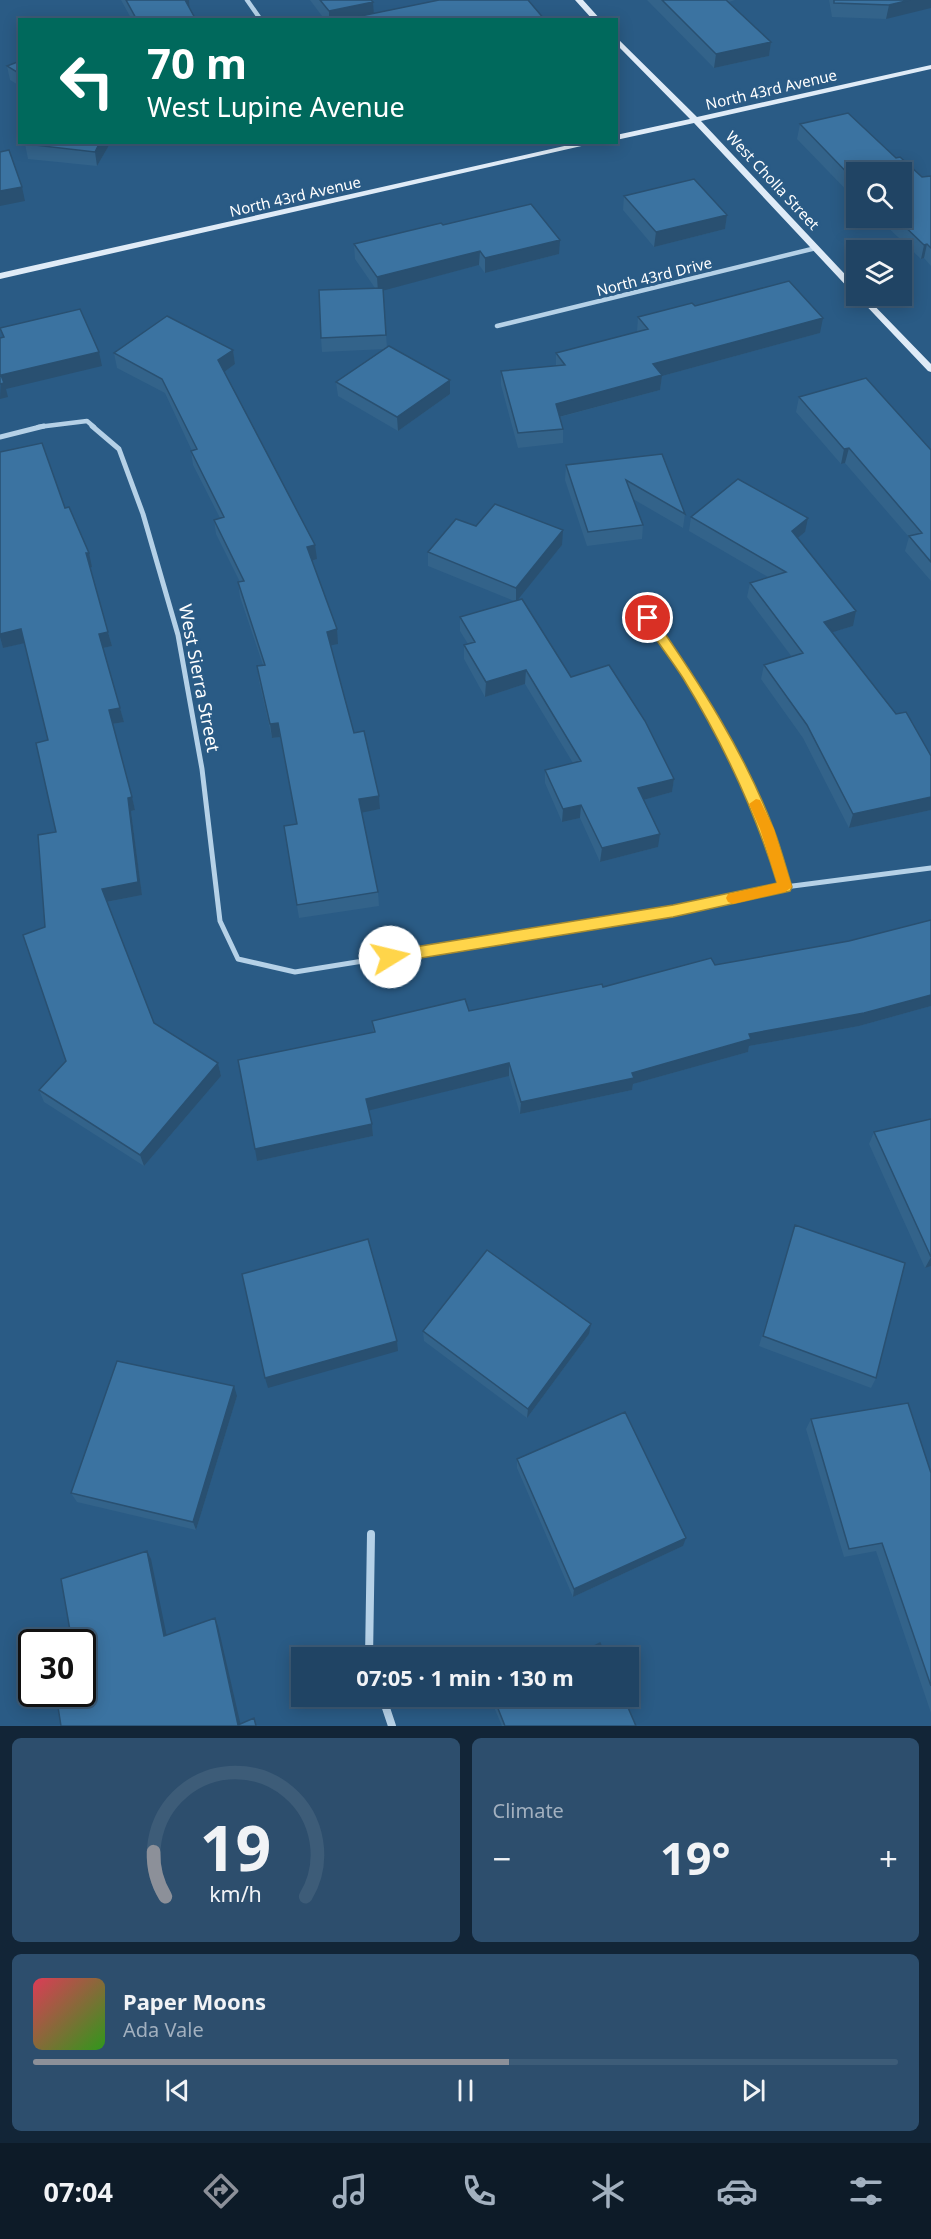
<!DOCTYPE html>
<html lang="en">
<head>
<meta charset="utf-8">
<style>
	body { margin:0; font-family:"Noto Sans",sans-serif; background:#2d4e6d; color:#f1f3f6; height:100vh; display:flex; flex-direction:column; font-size:22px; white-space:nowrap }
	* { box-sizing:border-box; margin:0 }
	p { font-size:20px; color:#a2b0bf }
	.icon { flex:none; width:33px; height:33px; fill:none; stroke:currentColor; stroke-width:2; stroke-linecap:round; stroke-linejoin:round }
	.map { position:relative; height:1726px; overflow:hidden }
	.side { display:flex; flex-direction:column; gap:12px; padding:12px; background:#122537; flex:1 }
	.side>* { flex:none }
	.top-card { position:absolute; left:18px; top:18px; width:600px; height:126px; border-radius:0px; box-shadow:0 3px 15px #0003,0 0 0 2px #3d5c78; background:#00695c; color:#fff; overflow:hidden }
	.buttons { position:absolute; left:846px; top:162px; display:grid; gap:12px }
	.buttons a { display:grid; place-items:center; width:66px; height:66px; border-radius:0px; background:#204464; box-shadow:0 3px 15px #0003,0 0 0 2px #3d5c78; font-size:30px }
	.speed { position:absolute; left:18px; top:1629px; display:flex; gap:12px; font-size:30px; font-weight:700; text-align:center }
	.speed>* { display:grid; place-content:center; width:78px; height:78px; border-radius:50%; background:#204464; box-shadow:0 3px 15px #0003,0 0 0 2px #3d5c78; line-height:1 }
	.speed .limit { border:3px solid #111; border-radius:9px; background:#fff; color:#111 }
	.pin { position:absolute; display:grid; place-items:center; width:51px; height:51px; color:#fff; margin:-26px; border:3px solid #fff; border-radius:50%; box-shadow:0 2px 6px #0007 }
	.me { position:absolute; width:66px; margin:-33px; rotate:81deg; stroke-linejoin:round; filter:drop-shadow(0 0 4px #0008) }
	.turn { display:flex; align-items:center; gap:21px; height:126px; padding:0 30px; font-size:27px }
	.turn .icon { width:78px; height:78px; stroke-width:2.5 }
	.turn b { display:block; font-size:42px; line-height:51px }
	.big { font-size:45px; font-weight:700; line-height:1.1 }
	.side .widget { flex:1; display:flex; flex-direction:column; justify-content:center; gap:9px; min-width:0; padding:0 21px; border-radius:9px; background:#2d4e6d }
	.side .dial { align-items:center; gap:0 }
	.dial svg { height:156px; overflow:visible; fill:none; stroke:#3d5c78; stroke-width:7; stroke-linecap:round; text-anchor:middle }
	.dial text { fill:#f1f3f6; stroke:none }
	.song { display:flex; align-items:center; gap:18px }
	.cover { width:72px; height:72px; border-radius:9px; background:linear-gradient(135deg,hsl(350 70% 55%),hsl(110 70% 35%)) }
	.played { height:6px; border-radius:3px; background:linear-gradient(90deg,#8c9099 55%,#3d5c78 55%) }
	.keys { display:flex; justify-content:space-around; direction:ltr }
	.heat { display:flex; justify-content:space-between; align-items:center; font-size:33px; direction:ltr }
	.side .tiles { flex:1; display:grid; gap:12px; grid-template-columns:1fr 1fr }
	.widget:last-child { grid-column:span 2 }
	.trip { position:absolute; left:291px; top:1647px; width:348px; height:60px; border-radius:0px; background:#204464; box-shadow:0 3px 15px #0003,0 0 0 2px #3d5c78; font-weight:700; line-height:60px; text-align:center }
	.menu { display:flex; height:96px; justify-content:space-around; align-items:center; background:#0d1b28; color:#a2b0bf }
	.menu .icon { width:42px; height:42px }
	.menu .active { color:#8c9099 }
	.menu b { font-size:27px; color:#f1f3f6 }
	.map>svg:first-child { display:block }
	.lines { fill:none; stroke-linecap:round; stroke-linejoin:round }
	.street-far2 { stroke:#b5d1e7; stroke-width:4.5 }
	.street-far1 { stroke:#b5d1e7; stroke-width:5 }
	.street { stroke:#b5d1e7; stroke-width:8 }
	.secondary { fill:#dfebf7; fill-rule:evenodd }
	.wall { fill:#33638a }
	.shaded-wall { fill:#295071 }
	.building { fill:#3b73a1; stroke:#295071; stroke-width:1.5 }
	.route { fill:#ffd54a; stroke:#a68a30; stroke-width:1.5 }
	.slow { fill:#f59e0b }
	.labels { text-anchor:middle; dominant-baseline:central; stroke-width:6; stroke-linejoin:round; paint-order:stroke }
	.far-street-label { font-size:15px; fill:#fff; stroke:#2a5b85 }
	.street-label { font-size:18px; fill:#fff; stroke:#2a5b85 }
</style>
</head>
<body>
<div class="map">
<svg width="931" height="1726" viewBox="0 0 931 1726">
	<rect width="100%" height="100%" fill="#2a5b85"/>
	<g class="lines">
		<path class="street-far2" d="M247,0L261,20
			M497,326L816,248
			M38,427L87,421L94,427"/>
		<path class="street-far1" d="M92,426L119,449L143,514L178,635L202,769L220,921L238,959L295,972L673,911L785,887L931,868
			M0,437L44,426
			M648,618C688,676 726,735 755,800C767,828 776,858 785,887"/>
		<path class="street" d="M369,1658L371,1534
			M382,1696L392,1726"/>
		<path class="secondary" d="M575,0H583L601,20H593Z
			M616,37L697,117L931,65V69L701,121L856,286V294L853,293L694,123L616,140V135L690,119L616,44Z
			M582,142H599L0,279V273Z
			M857,296H865L931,364V372L928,371Z"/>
	</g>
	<path class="wall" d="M121,0H189L190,9L196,20H132Z
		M310,0H371L374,14L545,20H325Z
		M647,0H735L729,2L771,42L769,56L714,68Z
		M829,0H931L886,19L832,17Z
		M20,61V86L10,80L7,66Z
		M800,124L896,158L922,177L931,176V266L924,258L921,259L878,218H902L856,172V200L797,139Z
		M26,142H111L97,166L28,159L25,144Z
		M624,196L727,215L725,229L654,247L623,210Z
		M443,225L559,254L485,273L479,265L383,290L387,348L450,394L398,431L338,396L336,382L385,349L322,352L321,338L375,288L355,259L354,244Z
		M695,306L820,333L662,376L660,390L560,417L563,429V443L518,448L501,385V371L556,366V353L637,332L638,317Z
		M233,350L235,364L224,372L317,559L312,561L338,644L331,645L354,733L379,796L380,809L362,812L378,892L379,906L299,918L286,839L297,824L280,737L272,738L259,681L257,666L263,665L240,597L238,582H240L216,534L214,520L220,518L193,465L191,451H192L165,393L117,368L114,353Z
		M799,397L931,450V581L905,551L909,537L845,463L841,464L796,412Z
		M0,452L65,508L92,567H90L112,646L103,648L124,722L113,724L135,810L131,811L142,895L107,902L154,1023L218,1063L221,1076L144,1166L44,1102L39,1090L66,1061L45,927L56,832L48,740L24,643L3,648L0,637Z
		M662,454L685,514L683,528L633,499L643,525L642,539L587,546L565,480L566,465Z
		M691,517L805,532L797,538L853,626L832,632L896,714L931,756V810L849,828L803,738L761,679L764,665L792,657L747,597L750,583L768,577L689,531Z
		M476,526L562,545L517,600L571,677L674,779L672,792L643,800L658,847L600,862L580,818L562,822L545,783V770L573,763L525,684L485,697L464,659V645L468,644L460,631V617L514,601L428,566V552Z
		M931,920V1006L859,1026L749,1046L748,1052L633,1084L632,1090L520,1114L509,1076L369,1110L372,1124L373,1136L257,1161L373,1032L372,1021L469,1011L603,987L715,965L849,941Z
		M931,1119V1266L925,1268L869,1144L874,1132Z
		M795,1225L876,1378L871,1388L759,1346Z
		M423,1331L589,1334L527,1418L424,1341Z
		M237,1396L196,1530L77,1502L71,1493Z
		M811,1419L931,1473V1713L876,1551L844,1557L806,1429Z
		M517,1459L683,1546L573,1597L517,1468Z
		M492,1696H623L636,1726H502L491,1700Z"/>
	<path class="shaded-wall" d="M184,0H189L190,12Z
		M910,0H931V8L886,19L889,5Z
		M373,2L374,16L356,17V20H329V11Z
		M771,42L769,56L714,68L716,54Z
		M100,142H111L97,166L95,152Z
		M22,187L25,201L0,206V191Z
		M727,215L725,229L654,247L656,232Z
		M560,240L559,254L485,273V258Z
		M927,244L924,258L921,259L924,245Z
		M480,251L479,265L378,292L377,277Z
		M823,318L820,333L662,376L660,390L555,418L556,404L653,364Z
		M233,350L235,364L220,375L218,360Z
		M99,352L102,366L6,389L8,397L0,399L1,375Z
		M450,380V394L398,431L397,417Z
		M849,448L845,463L841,464L844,449Z
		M808,518L805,532L789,545L792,531Z
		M563,530L562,545L516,602V588Z
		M315,545L317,559L308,562L307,547Z
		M86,553H89L92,567L89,568Z
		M856,611L853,626L820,636L824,622Z
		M21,629L25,643L3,648L0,637V634Z
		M337,629L338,644L328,646L327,632Z
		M108,632L112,646L103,648L99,634Z
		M526,670L525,684L485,697L486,682Z
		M120,708L124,722L112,724L109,710Z
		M278,723L280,737L272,738L270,724Z
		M674,779L672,792L636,802L638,788Z
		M379,796L380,809L360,813L359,799Z
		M132,797L135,810L131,811L142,895L106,902L102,889L128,798Z
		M931,797V810L849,828L853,814Z
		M581,805L580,818L562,822L563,809Z
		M660,834L658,847L600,862L602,848Z
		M931,995V1006L859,1026L749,1046L748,1052L633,1084L632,1090L520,1114L521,1102L632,1073L749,1034Z
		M218,1063L221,1076L144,1166L140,1155Z
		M509,1063V1076L367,1111L366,1099Z
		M372,1124L373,1136L257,1161L255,1149Z
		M931,1257V1266L925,1268Z
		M591,1324L589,1334L527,1418L528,1409Z
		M397,1341L398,1351L268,1388L265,1378Z
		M234,1386L237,1396L196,1530L193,1522Z
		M686,1538L683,1546L573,1597L574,1589Z
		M147,1551L151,1559L168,1642L164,1636Z
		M215,1618L218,1626L241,1726L238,1725Z"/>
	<path class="building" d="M126,0H185L196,20H137Z
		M320,0H371L373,2L329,11Z
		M439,0H528L545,20H357L356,17Z
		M662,0H726L771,42L716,54Z
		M834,0H910L889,5L834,3Z
		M20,61V74L7,66Z
		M848,113L896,158L900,157L922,177L931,176V248L927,244L924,245L896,218H902V172H856V182L800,124Z
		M26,142H100L95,152L25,144Z
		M9,150L22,187L0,191V152Z
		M694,179L727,215L656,232L624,196Z
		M531,204L560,240L485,258L480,251L377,277L354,244L441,223L443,225Z
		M789,281L823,318L653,364L662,375L556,404L563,429L518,433L501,371L565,365L556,353L648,329L638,317L692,303L695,306Z
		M383,288L386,335L321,338L319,290Z
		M80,309L99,352L1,375L4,383L0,384V338L4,337L0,328Z
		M167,316L233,350L218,360L315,545L307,547L337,629L327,632L354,733L364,731L379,796L359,799L378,892L297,905L284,826L297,824L278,723L270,724L257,666L265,665L238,582L244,581L214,520L224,517L191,451L197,449L162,379L114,353Z
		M389,346L450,380L397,417L336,382Z
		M866,378L931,450V562L909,536L922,533L849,448L844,449L799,397Z
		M42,443L65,508L69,507L89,553H86L108,632L99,634L120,708L109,710L132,797L128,798L138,882L102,889L154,1023L218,1063L140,1155L39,1090L66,1061L23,935L45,927L38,835L56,832L36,743L48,740L21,629L0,634V452Z
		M662,454L685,514L626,480L643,525L588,532L566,465Z
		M738,479L808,518L792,531L856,611L824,622L896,714L906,712L931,756V797L853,814L807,725L764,665L803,653L750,583L786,572L691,517Z
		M495,504L563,530L516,588L428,552L456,519L476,526Z
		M522,599L571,677L609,665L645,721L674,779L638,788L660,834L602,848L581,805L563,809L545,770L581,761L526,670L486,682L464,645L475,642L460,617Z
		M931,920V995L864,1013L749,1034L751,1039L632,1073L634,1078L521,1102L509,1063L366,1099L372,1124L255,1149L238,1060L375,1032L372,1021L465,999L469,1011L602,984L603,987L711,958L715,965L849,941Z
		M931,1119V1257L874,1132Z
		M795,1225L905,1263L876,1378L763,1336Z
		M368,1239L397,1341L265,1378L242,1274Z
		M487,1250L591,1324L528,1409L423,1331Z
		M117,1361L234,1386L193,1522L71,1493Z
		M908,1403L931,1473V1686L882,1543L849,1549L811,1419Z
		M625,1412L686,1538L574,1589L517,1459Z
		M147,1551L164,1636L215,1618L238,1725L254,1718L256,1726H61L56,1694H82V1642H72L61,1579Z
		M600,1643L606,1658H570Z
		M493,1696H623L636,1726H505Z"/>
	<path class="route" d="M648,613L652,615C699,682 745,753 774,830C781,848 786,868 792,887L790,891L673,917L390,963L385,961L383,957L385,953L390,951L673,905L777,883C755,811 723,743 683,678C670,658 655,639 642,618Z"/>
	<path class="slow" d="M756,799L760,800L774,829L792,887L785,892L733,904L728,902L726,898L728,894L777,883L760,829L749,804Z"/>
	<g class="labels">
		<g class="far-street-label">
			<text transform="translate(771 89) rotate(-13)">North 43rd Avenue</text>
			<text transform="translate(773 180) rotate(47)">West Cholla Street</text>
			<text transform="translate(295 196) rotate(-13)">North 43rd Avenue</text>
			<text transform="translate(654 276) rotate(-14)">North 43rd Drive</text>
		</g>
		<g class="street-label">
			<text transform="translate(200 678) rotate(79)">West Sierra Street</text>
		</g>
	</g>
</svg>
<div class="buttons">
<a><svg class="icon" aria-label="search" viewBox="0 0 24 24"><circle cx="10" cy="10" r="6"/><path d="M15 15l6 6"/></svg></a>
<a><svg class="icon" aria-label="layers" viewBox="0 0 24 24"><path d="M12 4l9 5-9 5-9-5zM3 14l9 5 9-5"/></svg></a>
</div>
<div class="speed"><div class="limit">30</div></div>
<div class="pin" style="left:648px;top:618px;background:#d93025"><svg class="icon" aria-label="arrive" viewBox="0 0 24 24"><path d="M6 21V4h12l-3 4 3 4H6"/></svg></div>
<svg class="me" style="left:390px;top:957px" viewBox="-20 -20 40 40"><circle r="19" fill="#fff"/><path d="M0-13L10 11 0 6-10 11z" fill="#ffd54a"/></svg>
<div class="trip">07:05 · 1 min · 130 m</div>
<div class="top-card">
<div class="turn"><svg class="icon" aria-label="left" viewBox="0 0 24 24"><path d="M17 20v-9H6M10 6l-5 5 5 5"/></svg><div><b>70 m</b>West Lupine Avenue</div></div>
</div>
</div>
<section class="side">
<div class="tiles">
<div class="widget dial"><svg viewBox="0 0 100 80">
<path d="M14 69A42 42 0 1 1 86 69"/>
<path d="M14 69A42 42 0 0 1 8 46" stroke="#8c9099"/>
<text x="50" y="56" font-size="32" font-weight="700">19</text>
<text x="50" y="72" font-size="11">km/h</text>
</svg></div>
<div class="widget"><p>Climate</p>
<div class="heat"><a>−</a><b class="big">19°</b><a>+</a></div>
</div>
<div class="widget">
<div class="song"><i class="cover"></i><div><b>Paper Moons</b><p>Ada Vale</p></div></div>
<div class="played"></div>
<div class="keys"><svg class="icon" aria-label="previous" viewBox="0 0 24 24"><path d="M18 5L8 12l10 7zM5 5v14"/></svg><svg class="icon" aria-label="pause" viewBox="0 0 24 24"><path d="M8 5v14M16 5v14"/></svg><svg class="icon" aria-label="next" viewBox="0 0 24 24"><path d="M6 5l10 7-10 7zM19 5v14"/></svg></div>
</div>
</div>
</section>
<nav class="menu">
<b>07:04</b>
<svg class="icon active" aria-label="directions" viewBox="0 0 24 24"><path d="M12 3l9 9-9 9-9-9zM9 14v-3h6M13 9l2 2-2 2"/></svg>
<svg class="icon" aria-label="music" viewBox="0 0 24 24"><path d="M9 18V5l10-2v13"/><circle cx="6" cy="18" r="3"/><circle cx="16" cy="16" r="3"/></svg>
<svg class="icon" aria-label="phone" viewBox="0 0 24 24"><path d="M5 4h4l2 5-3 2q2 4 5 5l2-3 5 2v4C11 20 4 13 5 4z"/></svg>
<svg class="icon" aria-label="climate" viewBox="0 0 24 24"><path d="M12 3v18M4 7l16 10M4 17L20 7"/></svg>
<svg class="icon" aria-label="car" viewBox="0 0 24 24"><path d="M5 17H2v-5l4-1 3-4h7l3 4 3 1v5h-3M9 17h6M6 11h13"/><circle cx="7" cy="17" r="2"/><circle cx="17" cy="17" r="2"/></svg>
<svg class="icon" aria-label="filters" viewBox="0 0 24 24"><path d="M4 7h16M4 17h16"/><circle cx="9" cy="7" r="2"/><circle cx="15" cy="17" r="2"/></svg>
</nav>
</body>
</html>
